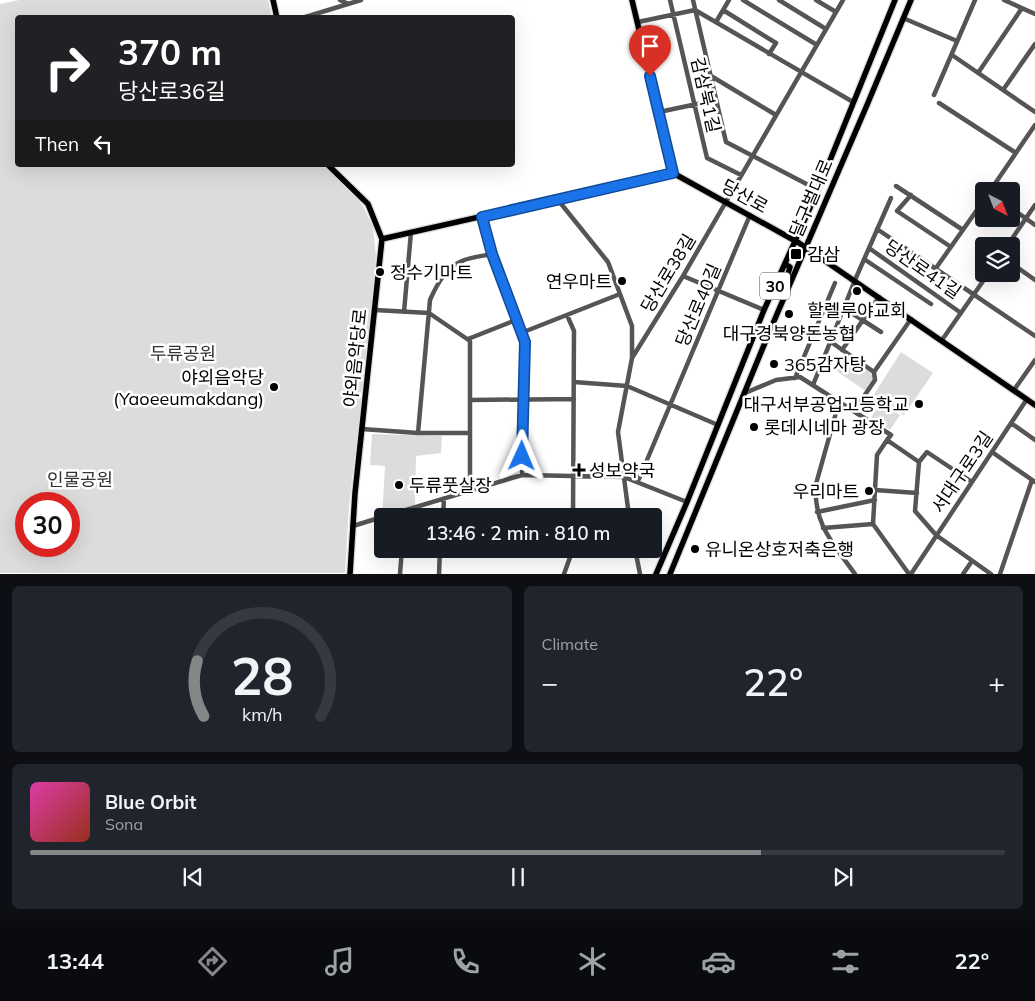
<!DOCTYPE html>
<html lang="en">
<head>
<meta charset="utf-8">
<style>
	body { margin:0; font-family:Mulish,"Noto Sans KR",sans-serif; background:#20242c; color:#f1f3f6; height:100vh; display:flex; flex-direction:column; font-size:19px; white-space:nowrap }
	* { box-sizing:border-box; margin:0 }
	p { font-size:16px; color:#9ea1a6 }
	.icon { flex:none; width:28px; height:28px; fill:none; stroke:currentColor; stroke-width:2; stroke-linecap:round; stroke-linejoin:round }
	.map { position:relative; height:574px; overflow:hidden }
	.drawer { display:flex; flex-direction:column; gap:12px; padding:12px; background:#0d0f14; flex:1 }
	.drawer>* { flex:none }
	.guide { position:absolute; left:15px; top:15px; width:500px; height:152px; border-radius:5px; box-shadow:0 5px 20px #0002; background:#202124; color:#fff; overflow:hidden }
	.needle { width:32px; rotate:138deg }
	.fabs { position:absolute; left:975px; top:182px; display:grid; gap:10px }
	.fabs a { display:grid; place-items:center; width:45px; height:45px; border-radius:5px; background:#171b24; box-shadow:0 5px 20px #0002; font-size:25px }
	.speed { position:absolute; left:15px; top:492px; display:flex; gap:10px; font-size:25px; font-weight:700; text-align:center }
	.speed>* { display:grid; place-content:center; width:65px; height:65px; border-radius:50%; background:#171b24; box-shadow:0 5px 20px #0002; line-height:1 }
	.speed .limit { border:8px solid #d22; background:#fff; color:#111 }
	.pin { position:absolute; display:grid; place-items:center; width:42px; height:42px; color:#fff; margin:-51px -21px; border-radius:50% 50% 50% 0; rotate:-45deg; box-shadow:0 0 5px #0007 }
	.pin .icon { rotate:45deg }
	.me { position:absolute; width:55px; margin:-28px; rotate:1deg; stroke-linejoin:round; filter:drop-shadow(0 0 4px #0008) }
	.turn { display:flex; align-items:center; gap:18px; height:105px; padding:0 20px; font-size:22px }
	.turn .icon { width:65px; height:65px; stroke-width:2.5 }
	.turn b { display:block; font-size:35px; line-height:42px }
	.then { display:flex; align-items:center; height:48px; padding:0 20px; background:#0003; gap:10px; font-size:19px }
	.big { font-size:38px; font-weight:600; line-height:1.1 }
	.drawer .tile { flex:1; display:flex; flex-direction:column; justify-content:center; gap:8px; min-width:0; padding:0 18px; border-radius:8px; background:#20242c }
	.drawer .dial { align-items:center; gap:0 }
	.dial svg { height:130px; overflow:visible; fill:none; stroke:#363941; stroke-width:7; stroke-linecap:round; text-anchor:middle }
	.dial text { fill:#f1f3f6; stroke:none }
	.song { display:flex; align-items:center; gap:15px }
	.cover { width:60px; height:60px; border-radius:8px; background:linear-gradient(135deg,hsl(320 70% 55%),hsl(10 70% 35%)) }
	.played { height:5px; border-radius:2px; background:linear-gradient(90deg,#858687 75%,#363941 75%) }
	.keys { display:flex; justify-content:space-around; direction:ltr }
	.heat { display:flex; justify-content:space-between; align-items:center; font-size:28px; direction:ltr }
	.drawer .tiles { flex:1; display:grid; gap:12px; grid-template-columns:1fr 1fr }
	.tile:last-child { grid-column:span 2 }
	.trip { position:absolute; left:374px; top:508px; width:288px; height:50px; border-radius:5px; background:#171b24; box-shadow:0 5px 20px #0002; font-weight:600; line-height:50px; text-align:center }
	.dock { display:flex; height:80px; justify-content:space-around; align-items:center; background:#090b0e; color:#9ea1a6 }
	.dock .icon { width:35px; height:35px }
	.dock .current { color:#858687 }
	.dock b { font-size:22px; color:#f1f3f6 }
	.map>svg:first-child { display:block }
	.green { fill:#dcdcdc; fill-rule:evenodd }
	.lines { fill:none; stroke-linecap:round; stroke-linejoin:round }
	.major-casing { stroke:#dbdbdb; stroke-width:8 }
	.minor { stroke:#555; stroke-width:4.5 }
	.major { stroke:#000; stroke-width:5.5 }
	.route-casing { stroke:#114b97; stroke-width:12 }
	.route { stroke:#1a73e8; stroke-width:9 }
	.poi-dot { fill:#000; stroke:#fff; stroke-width:2 }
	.labels { text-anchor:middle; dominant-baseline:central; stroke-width:5; stroke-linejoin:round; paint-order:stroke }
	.shield { fill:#fff; stroke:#4c4c4c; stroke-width:1 }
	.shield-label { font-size:16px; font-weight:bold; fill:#000 }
	.street-label { font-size:18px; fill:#000; stroke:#fff }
	.poi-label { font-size:18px; fill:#000; stroke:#fff; text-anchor:start }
	.park-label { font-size:18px; fill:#333; stroke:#fff }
</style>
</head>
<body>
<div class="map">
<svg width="1035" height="574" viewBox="0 0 1035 574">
	<rect width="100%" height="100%" fill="#fff"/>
	<path class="green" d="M19,0H268L272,17L18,18V165H324L349,188L363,206L373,227L376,256L367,357L349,505L345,573H0V4ZM26,504H69V546H26Z
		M901,352L933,373L904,415L873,396Z
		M847,354L874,372L875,380L867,392L835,370Z
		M881,403L900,415L890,430L871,417Z
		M372,434L442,436L441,453L416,456L415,505L382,518L385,466L370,465Z"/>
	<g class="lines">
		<g class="major-casing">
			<path id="major" d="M273,0L277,18
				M632,0L673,173L799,243L1035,405
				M328,165L368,204L382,239L355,493L350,574
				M382,239L673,173
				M785,264L790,267L787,277L790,283
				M656,574L687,502L764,310L818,190L895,0
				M670,574L771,328L867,105L911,0"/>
		</g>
		<path class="minor" d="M340,0L348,4
			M670,0L707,158L741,175
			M693,0L726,142L818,190
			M743,0L817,45
			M779,0L826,29
			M816,0L836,12
			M1004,0L1035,14
			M723,10L776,43L769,54
			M302,18L361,0
			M903,18L957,41
			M638,22L695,10L853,102
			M716,22L729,0
			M952,55L1035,112
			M978,73L1022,8
			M711,76L776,115
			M1003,90L1035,44
			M934,95L975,0
			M939,103L1016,153
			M659,112L716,100
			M896,186L963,230
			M990,191L1035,125
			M911,195L897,211L951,247
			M558,200L608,262L632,326V358L618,432L629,516
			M1011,208L1035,225
			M482,217L492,254L525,342L522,475
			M877,229L1035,336
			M1007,246L1035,205
			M869,248L961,313
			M864,259L931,304
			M1011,263L1035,280
			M936,268L984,200
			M683,276L764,310
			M844,308L881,332
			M375,310L429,313L470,341V491
			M404,312L411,232
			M567,315L574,331L573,516
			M521,333L620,294
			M468,339L516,320
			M942,340L988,274
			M831,342L874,372
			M842,350L879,297
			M632,358L683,276L843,0
			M795,378L835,283
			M574,382L627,386L718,425
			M813,385L855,280L891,198
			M1014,390L1035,360
			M745,393L776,380L800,377L891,435L887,440L919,462
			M470,400L574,399
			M839,402L816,484C813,524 833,543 855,574
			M854,411L875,380L874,372L911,319
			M1011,423L1035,440
			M362,429L418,433H470
			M418,433L430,300C436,286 446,267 462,261C471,257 483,256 492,254
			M887,440L877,455L873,524L909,574
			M992,452L1035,482
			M919,462L915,511L936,535L991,574
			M919,462L927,452L972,482
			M639,479L750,215
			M875,490L917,493
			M817,512L875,500
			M386,516L522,475L624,477L687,502
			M443,516L444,499
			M353,526L382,517
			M823,528L873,524
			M635,549L640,574
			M400,574L402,549
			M439,574L440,549
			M564,574L573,549
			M911,574L1027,399
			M963,574L972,561
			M1000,574L1032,480"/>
		<use href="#major" class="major"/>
	</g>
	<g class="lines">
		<g class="route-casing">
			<path id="route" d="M522,456L525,342L492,254L482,217L673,173L650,76"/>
		</g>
		<use href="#route" class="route"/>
	</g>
	<g class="poi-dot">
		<rect x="790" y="248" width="12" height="12" rx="2.5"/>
		<circle cx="380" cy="272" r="5"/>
		<circle cx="622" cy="281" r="5"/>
		<circle cx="857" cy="291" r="5"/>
		<circle cx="789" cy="314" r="5"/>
		<circle cx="774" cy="364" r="5"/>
		<circle cx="274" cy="387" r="5"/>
		<circle cx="919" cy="404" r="5"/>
		<circle cx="754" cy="427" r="5"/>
		<path d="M576.5 462.5h5v5h5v5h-5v5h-5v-5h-5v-5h5z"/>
		<circle cx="399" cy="485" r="5"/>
		<circle cx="869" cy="491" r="5"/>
		<circle cx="695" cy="549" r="5"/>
	</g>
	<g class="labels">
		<rect class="shield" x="760" y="272.5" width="30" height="27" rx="4"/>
		<g class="shield-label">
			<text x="775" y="286">30</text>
		</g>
		<g class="street-label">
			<text transform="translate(706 95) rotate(77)">감삼북1길</text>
			<text transform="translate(745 196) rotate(29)">당산로</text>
			<text transform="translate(811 198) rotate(-67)">달구벌대로</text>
			<text transform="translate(923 269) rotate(35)">당산로41길</text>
			<text transform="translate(668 273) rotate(-59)">당산로38길</text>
			<text transform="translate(698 305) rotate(-67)">당산로40길</text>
			<text transform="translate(355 358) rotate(-84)">야외음악당로</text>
			<text transform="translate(962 472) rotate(-56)">서대구로3길</text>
		</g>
		<g class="poi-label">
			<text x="807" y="254">감삼</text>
			<text x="390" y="272">정수기마트</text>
			<text x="612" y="281" text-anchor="end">연우마트</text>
			<text x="857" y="310" text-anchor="middle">할렐루야교회</text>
			<text x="789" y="333" text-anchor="middle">대구경북양돈농협</text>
			<text x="784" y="364">365감자탕</text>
			<text x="264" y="377" text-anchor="end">야외음악당<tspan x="264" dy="21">(Yaoeeumakdang)</tspan></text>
			<text x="909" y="404" text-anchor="end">대구서부공업고등학교</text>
			<text x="764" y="427">롯데시네마 광장</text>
			<text x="589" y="470">성보약국</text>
			<text x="409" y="485">두류풋살장</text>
			<text x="859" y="491" text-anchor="end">우리마트</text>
			<text x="705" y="549">유니온상호저축은행</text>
		</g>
		<g class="park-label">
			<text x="183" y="353">두류공원</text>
			<text x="80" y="479">인물공원</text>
		</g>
	</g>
</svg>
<div class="fabs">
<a><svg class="needle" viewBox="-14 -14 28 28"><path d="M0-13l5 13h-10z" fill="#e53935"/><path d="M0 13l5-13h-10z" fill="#9ea1a6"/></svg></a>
<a><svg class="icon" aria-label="layers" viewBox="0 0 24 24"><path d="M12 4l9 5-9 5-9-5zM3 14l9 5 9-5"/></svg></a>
</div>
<div class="speed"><div class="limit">30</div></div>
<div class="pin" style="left:650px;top:76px;background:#d93025"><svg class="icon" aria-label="arrive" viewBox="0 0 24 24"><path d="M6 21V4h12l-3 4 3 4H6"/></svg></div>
<svg class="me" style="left:522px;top:456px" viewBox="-20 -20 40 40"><path d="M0-17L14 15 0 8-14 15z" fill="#1a73e8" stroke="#fff" stroke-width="4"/></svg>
<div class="trip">13:46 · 2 min · 810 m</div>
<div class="guide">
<div class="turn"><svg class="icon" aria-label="right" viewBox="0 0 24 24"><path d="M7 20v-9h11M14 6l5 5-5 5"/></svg><div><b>370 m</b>당산로36길</div></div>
<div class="then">Then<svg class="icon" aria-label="left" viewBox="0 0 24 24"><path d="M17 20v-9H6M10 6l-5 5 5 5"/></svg></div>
</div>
</div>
<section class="drawer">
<div class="tiles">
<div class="tile dial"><svg viewBox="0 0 100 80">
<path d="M14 69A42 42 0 1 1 86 69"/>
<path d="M14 69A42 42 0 0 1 10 35" stroke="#858687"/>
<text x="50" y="56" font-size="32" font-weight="700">28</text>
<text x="50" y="72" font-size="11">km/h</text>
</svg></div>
<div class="tile"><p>Climate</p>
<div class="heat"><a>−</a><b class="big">22°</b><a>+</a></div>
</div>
<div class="tile">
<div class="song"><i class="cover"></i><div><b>Blue Orbit</b><p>Sona</p></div></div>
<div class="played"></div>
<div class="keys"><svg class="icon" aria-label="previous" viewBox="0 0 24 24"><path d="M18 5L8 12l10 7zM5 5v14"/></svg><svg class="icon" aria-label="pause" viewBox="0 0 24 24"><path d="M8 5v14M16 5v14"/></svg><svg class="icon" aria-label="next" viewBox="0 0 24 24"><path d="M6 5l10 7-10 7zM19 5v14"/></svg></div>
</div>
</div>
</section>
<nav class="dock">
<b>13:44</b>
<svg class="icon current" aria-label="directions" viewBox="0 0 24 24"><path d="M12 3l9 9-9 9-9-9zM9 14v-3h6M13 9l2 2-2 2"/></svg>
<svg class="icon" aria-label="music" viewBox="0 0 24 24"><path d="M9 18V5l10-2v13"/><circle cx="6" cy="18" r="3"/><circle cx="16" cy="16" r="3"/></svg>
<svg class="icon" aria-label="phone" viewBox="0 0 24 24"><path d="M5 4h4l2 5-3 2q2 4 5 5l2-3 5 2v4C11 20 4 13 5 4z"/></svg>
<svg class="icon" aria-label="climate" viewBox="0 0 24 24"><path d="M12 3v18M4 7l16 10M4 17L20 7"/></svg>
<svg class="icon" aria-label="car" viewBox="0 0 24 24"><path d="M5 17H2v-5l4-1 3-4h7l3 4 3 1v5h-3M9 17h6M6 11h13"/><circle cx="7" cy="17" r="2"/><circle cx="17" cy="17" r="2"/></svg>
<svg class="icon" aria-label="filters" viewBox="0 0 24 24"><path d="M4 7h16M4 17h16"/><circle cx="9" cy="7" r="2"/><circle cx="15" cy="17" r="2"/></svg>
<b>22°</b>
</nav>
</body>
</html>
